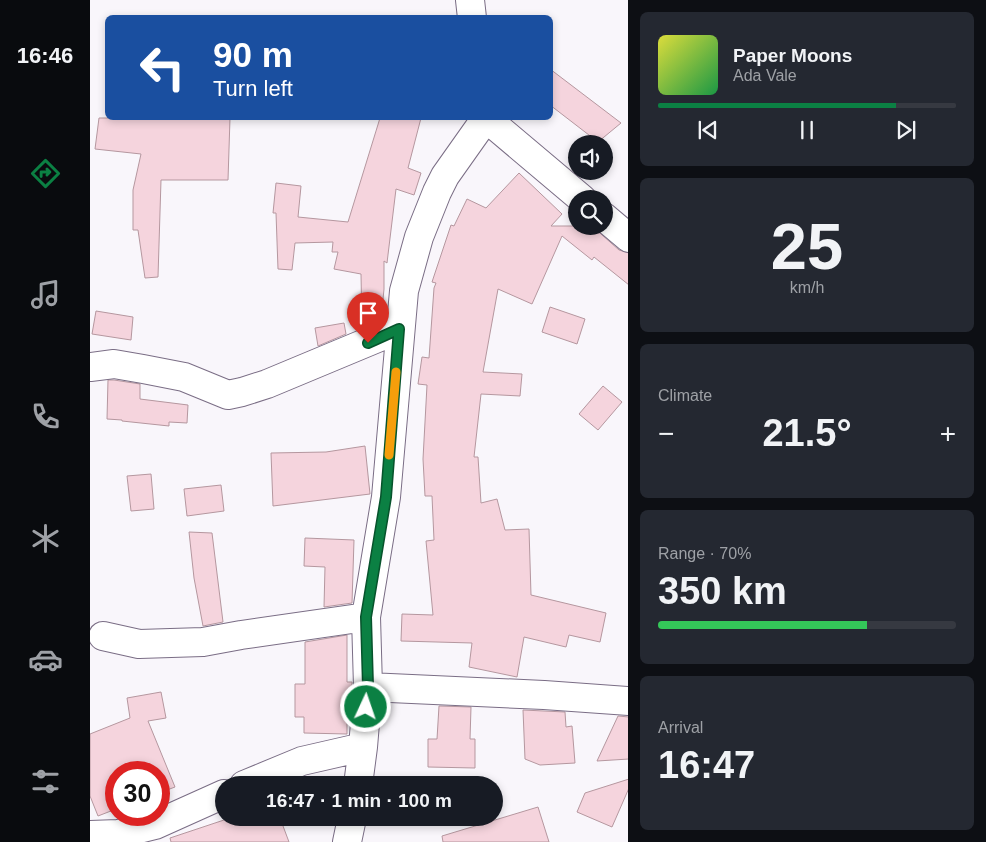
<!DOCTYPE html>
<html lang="en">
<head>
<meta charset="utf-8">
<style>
	body { margin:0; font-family:Arial,sans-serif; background:#242831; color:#f1f3f6; height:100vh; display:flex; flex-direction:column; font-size:19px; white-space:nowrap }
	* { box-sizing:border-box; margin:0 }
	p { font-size:16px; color:#9ea1a6 }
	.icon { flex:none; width:28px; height:28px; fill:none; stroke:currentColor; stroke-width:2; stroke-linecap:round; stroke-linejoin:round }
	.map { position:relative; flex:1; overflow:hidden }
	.side { display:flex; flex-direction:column; gap:12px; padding:12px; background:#0d0f14; width:358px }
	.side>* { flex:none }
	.guide { position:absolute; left:15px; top:15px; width:448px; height:105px; border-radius:8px; box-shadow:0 2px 8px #0003; background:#1a4fa0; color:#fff; overflow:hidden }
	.controls { position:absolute; left:478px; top:135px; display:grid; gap:10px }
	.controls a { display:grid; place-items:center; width:45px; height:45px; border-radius:50%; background:#171b24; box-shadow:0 2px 8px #0003; font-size:25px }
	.speed { position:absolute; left:15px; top:761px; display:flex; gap:10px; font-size:25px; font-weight:700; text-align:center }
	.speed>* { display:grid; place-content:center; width:65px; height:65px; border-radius:50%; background:#171b24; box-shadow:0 2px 8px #0003; line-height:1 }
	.speed .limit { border:8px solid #d22; background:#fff; color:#111 }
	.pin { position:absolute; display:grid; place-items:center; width:42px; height:42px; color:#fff; margin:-51px -21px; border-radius:50% 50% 50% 0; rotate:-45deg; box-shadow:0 0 5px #0007 }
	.pin .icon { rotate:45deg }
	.me { position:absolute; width:55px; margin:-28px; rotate:3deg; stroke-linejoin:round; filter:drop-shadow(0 0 4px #0008) }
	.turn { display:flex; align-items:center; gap:18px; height:105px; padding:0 25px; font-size:22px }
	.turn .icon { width:65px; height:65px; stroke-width:2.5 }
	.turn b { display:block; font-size:35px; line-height:42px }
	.big { font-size:38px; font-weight:600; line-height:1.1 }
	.side .widget { flex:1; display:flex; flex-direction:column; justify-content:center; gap:8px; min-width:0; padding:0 18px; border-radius:8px; background:#242831 }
	.side .dial { align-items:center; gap:0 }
	.dial b { font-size:65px; line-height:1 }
	.song { display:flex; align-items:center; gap:15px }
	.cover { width:60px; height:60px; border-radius:8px; background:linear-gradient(135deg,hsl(60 70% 55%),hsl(140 70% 35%)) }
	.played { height:5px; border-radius:2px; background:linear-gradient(90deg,#0b8043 80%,#363941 80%) }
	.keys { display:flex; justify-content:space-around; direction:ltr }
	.heat { display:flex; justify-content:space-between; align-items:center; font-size:28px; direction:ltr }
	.charge { height:8px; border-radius:4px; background:linear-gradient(90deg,#34c759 70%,#363941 0) }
	.trip { position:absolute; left:125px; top:776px; width:288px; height:50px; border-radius:25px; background:#171b24; box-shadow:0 2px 8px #0003; font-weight:600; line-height:50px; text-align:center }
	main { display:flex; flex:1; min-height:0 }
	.menu { display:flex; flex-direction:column; width:90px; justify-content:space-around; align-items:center; background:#090b0e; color:#9ea1a6 }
	.menu .icon { width:35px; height:35px }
	.menu .current { color:#0b8043 }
	.menu b { font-size:22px; color:#f1f3f6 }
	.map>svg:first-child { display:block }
	.building { fill:#f5d4dd; stroke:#b5979f }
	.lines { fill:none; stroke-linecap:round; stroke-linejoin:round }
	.minor-casing { stroke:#7a6d85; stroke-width:30 }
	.minor { stroke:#fff; stroke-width:28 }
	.route-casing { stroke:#07532c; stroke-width:12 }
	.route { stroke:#0b8043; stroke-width:9 }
	.slow { stroke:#f59e0b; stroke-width:9 }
</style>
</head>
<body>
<main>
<nav class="menu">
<b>16:46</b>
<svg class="icon current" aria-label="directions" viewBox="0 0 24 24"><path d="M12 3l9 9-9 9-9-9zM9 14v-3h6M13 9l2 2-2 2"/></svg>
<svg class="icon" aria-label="music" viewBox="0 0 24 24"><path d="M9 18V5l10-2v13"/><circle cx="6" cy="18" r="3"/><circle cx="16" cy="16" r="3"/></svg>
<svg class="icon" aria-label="phone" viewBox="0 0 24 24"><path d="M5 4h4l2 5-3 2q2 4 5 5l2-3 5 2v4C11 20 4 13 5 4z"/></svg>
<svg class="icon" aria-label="climate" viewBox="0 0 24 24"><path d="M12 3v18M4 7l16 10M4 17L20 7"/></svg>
<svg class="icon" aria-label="car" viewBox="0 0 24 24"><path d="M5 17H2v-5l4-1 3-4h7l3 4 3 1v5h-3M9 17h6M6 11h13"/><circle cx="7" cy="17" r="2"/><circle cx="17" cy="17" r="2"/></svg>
<svg class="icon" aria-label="filters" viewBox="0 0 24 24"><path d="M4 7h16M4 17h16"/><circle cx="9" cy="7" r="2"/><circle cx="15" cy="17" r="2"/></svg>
</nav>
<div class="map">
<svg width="539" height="842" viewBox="0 0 539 842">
	<rect width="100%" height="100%" fill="#f9f6fb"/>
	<path class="building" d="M460,69L531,123L508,142L460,105Z
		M9,118H140L138,180H71L68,277L55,278L48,230H43V190L51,154L5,149Z
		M290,118H331L318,168L331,173L324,195L306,189L297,263L294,261V289L291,320L272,327L271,274L244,269L248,252H242L243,242L205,243L202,270L188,269L186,213H183L186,183L211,186L208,217L258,222Z
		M429,173L472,214L461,226H502L529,250L539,253V285L504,257L502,260L472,236L442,304L408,289L393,372L432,374L430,396L391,394L384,457H388L391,503L407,499L415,530L439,529L441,595L516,613L510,642L479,635L476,647L434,637L427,677L379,667L382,643L311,641L312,614L343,615L336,541L344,540L342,496H335L333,459L337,385L328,384L332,357L339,358L344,288L346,283L342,282L361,225L364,226L377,199L396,208Z
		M460,307L495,319L487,344L452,332Z
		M6,311L43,317L41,340L2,334Z
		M254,323L256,334L228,346L225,328Z
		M18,380H24L50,384V399L98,405L97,423L79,422V426L32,421V420L17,419Z
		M513,386L532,402L508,430L489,414Z
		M275,446L280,494L183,506L181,453L236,452Z
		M61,474L64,509L41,511L37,476Z
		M131,485L134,511L97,516L94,489Z
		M99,532L122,533L133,622L113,626L104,578Z
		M215,538L264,540L262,603L234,607L235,567L214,566Z
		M257,635V682H262V687L260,719H257V734L214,733V717H205V684H215V642Z
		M71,692L76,718L58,721L85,787L69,793V772H26V809L8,816L0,796V734L40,718L37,698Z
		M349,706L381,707L380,739H385V768L338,767V739H347Z
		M433,710L475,712L476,727L482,726L485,763L450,765L435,759Z
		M528,716L539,717V759L507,761Z
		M539,779V788L522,827L487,812L495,793Z
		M448,807L459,842H353L352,836Z
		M140,818H190L199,842H81L80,838Z"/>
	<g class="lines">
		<g class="minor-casing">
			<path id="minor" d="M380,0L382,18
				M396,118L492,199
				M514,217L539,238
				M0,367L24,364L53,369L94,377L138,395L152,392L177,384L309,329
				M13,636L49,644L113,642L151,635L276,617
				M278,687L454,695L539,701
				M154,785L212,761L273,747
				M268,785L273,747L278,687L276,617L296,497L314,291L329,237L347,192L355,176L396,118
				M0,835L28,834L65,825L134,794
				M257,842L262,818"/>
		</g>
		<use href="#minor" class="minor"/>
	</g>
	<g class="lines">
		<g class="route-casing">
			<path id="route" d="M276,707L278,687L276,617L296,497L309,329L278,343"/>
		</g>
		<use href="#route" class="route"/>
		<path class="slow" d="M299,455L306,372"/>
	</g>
</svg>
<div class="controls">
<a><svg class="icon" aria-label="sound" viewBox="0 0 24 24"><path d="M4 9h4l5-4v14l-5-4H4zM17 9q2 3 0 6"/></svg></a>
<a><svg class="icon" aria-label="search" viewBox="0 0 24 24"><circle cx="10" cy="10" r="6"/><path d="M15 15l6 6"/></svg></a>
</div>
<div class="speed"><div class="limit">30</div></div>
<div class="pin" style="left:278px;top:343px;background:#d93025"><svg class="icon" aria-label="arrive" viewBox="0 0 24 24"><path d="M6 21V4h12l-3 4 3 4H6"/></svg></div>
<svg class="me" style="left:276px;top:707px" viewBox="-20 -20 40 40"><circle r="17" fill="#0b8043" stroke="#fff" stroke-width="3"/><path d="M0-11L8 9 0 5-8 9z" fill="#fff"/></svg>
<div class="trip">16:47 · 1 min · 100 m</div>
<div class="guide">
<div class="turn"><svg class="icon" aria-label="left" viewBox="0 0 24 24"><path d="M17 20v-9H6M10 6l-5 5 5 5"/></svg><div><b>90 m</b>Turn left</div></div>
</div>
</div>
<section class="side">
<div class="widget">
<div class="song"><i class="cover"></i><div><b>Paper Moons</b><p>Ada Vale</p></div></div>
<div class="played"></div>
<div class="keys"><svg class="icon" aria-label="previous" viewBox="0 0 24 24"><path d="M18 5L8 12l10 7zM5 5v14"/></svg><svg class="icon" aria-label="pause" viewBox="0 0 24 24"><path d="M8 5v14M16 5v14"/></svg><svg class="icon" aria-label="next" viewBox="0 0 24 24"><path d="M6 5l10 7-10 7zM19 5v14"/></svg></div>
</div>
<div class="widget dial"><b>25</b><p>km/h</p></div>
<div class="widget"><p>Climate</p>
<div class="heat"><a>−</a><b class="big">21.5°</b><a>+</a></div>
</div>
<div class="widget"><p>Range · 70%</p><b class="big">350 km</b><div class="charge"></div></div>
<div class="widget"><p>Arrival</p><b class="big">16:47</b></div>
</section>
</main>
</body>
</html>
